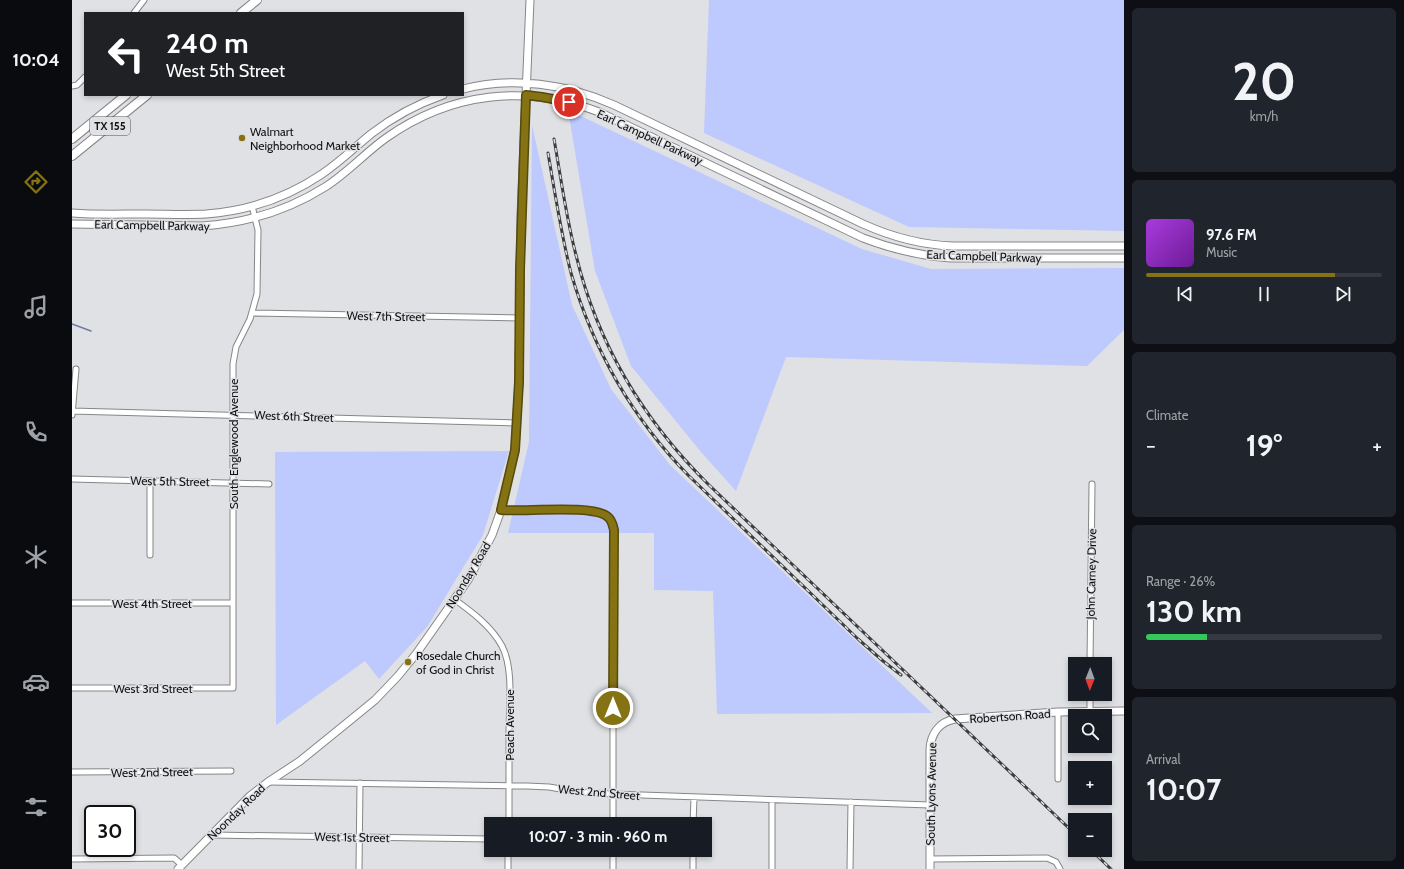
<!DOCTYPE html>
<html lang="en">
<head>
<meta charset="utf-8">
<style>
	body { margin:0; font-family:Cabin,sans-serif; background:#20242c; color:#f1f3f6; height:100vh; display:flex; flex-direction:column; font-size:15px; white-space:nowrap }
	* { box-sizing:border-box; margin:0 }
	p { font-size:13px; color:#9ea1a6 }
	.icon { flex:none; width:22px; height:22px; fill:none; stroke:currentColor; stroke-width:2; stroke-linecap:round; stroke-linejoin:round }
	.map { position:relative; flex:1; overflow:hidden }
	.drawer { display:flex; flex-direction:column; gap:8px; padding:8px; background:#0d0f14; width:280px }
	.drawer>* { flex:none }
	.top-card { position:absolute; left:12px; top:12px; width:380px; height:84px; border-radius:0px; box-shadow:0 2px 6px #0003; background:#202124; color:#fff; overflow:hidden }
	.needle { width:26px; rotate:181deg }
	.controls { position:absolute; left:996px; top:657px; display:grid; gap:8px }
	.controls a { display:grid; place-items:center; width:44px; height:44px; border-radius:0px; background:#171b24; box-shadow:0 2px 6px #0003; font-size:20px }
	.speed { position:absolute; left:12px; top:805px; display:flex; gap:8px; font-size:20px; font-weight:700; text-align:center }
	.speed>* { display:grid; place-content:center; width:52px; height:52px; border-radius:50%; background:#171b24; box-shadow:0 2px 6px #0003; line-height:1 }
	.speed .limit { border:2px solid #111; border-radius:6px; background:#fff; color:#111 }
	.pin { position:absolute; display:grid; place-items:center; width:34px; height:34px; color:#fff; margin:-17px; border:2px solid #fff; border-radius:50%; box-shadow:0 1px 4px #0007 }
	.me { position:absolute; width:44px; margin:-22px; rotate:0deg; stroke-linejoin:round; filter:drop-shadow(0 0 3px #0008) }
	.turn { display:flex; align-items:center; gap:14px; height:84px; padding:0 16px; font-size:18px }
	.turn .icon { width:52px; height:52px; stroke-width:2.5 }
	.turn b { display:block; font-size:28px; line-height:34px }
	.big { font-size:30px; font-weight:800; line-height:1.1 }
	.drawer .widget { flex:1; display:flex; flex-direction:column; justify-content:center; gap:6px; min-width:0; padding:0 14px; border-radius:6px; background:#20242c }
	.drawer .dial { align-items:center; gap:0 }
	.dial b { font-size:52px; line-height:1 }
	.song { display:flex; align-items:center; gap:12px }
	.cover { width:48px; height:48px; border-radius:6px; background:linear-gradient(135deg,hsl(280 70% 55%),hsl(280 70% 35%)) }
	.played { height:4px; border-radius:2px; background:linear-gradient(90deg,#857213 80%,#363941 80%) }
	.keys { display:flex; justify-content:space-around; direction:ltr }
	.heat { display:flex; justify-content:space-between; align-items:center; font-size:22px; direction:ltr }
	.charge { height:6px; border-radius:3px; background:linear-gradient(90deg,#34c759 26%,#363941 0) }
	.trip { position:absolute; left:412px; top:817px; width:228px; height:40px; border-radius:0px; background:#171b24; box-shadow:0 2px 6px #0003; font-weight:800; line-height:40px; text-align:center }
	main { display:flex; flex:1; min-height:0 }
	.dock { display:flex; flex-direction:column; width:72px; justify-content:space-around; align-items:center; background:#090b0e; color:#9ea1a6 }
	.dock .icon { width:28px; height:28px }
	.dock .current { color:#857213 }
	.dock b { font-size:18px; color:#f1f3f6 }
	.map>svg:first-child { display:block }
	.green { fill:#bec9fe }
	.lines { fill:none; stroke-linecap:round; stroke-linejoin:round }
	.stream { stroke:#7179a2; stroke-width:1.5 }
	.street-casing { stroke:#868689; stroke-width:7 }
	.secondary-casing { stroke:#868689; stroke-width:9 }
	.primary-casing { stroke:#868689; stroke-width:10 }
	.street { stroke:#fff; stroke-width:5 }
	.secondary { stroke:#fff; stroke-width:7 }
	.primary { stroke:#fff; stroke-width:8 }
	.rail-casing { stroke:#3c3d3e; stroke-width:3 }
	.rail { stroke:#e0e1e4; stroke-width:1.5; stroke-dasharray:4.5; stroke-linecap:butt }
	.route-casing { stroke:#564a0c; stroke-width:10 }
	.route { stroke:#857213; stroke-width:7 }
	.poi-dot { fill:#857213; stroke:#e0e1e4; stroke-width:1.5 }
	.labels { text-anchor:middle; dominant-baseline:central; stroke-width:3; stroke-linejoin:round; paint-order:stroke }
	.shield { fill:#e0e1e4; stroke:#505052; stroke-width:1 }
	.shield-label { font-size:11px; font-weight:bold; fill:#121213 }
	.poi-label { font-size:12px; fill:#121213; stroke:#e0e1e4; text-anchor:start }
	.street-label { font-size:12px; fill:#121213; stroke:#e0e1e4 }
</style>
</head>
<body>
<main>
<nav class="dock">
<b>10:04</b>
<svg class="icon current" aria-label="directions" viewBox="0 0 24 24"><path d="M12 3l9 9-9 9-9-9zM9 14v-3h6M13 9l2 2-2 2"/></svg>
<svg class="icon" aria-label="music" viewBox="0 0 24 24"><path d="M9 18V5l10-2v13"/><circle cx="6" cy="18" r="3"/><circle cx="16" cy="16" r="3"/></svg>
<svg class="icon" aria-label="phone" viewBox="0 0 24 24"><path d="M5 4h4l2 5-3 2q2 4 5 5l2-3 5 2v4C11 20 4 13 5 4z"/></svg>
<svg class="icon" aria-label="climate" viewBox="0 0 24 24"><path d="M12 3v18M4 7l16 10M4 17L20 7"/></svg>
<svg class="icon" aria-label="car" viewBox="0 0 24 24"><path d="M5 17H2v-5l4-1 3-4h7l3 4 3 1v5h-3M9 17h6M6 11h13"/><circle cx="7" cy="17" r="2"/><circle cx="17" cy="17" r="2"/></svg>
<svg class="icon" aria-label="filters" viewBox="0 0 24 24"><path d="M4 7h16M4 17h16"/><circle cx="9" cy="7" r="2"/><circle cx="15" cy="17" r="2"/></svg>
</nav>
<div class="map">
<svg width="1052" height="869" viewBox="0 0 1052 869">
	<rect width="100%" height="100%" fill="#e0e1e4"/>
	<path class="green" d="M637,0H1052V231L837,227L632,133Z
		M496,110L790,249L859,269L1052,268V330L1015,366L714,357L664,491L629,452L559,366L523,271Z
		M460,125L500,305L539,389L598,465L860,713L645,714L641,591L582,590V533H436L457,442Z
		M437,451L411,535L355,627L307,679L293,661L204,725L203,452Z"/>
	<g class="lines">
		<path class="stream" d="M0,324L19,331"/>
		<g class="street-casing">
			<path id="street" d="M62,13L72,0
				M0,86L5,85L13,77
				M180,313L448,318
				M0,411L444,423
				M0,415L4,369
				M0,479L197,484
				M78,481V555
				M429,510L441,511L510,510L525,511L536,517L541,525V824
				M382,599C400,612 419,626 430,646C442,669 437,707 437,733C437,763 437,794 437,824
				M0,603H161
				M1018,664L1020,484
				M0,688H161V364L164,347L178,319L185,294L186,230L180,206
				M1018,711V694
				M0,772L159,771
				M986,779V712
				M197,782L455,786L477,787L506,792L541,794L858,805
				M621,824L622,798
				M140,835L419,839
				M541,850V869
				M0,859L102,858L110,865
				M858,859L975,858L984,862L988,869
				M287,869L288,783
				M436,869V850
				M621,869V850
				M700,869V801
				M778,869L779,802"/>
		</g>
		<g class="secondary-casing">
			<path id="secondary" d="M391,89C441,76 495,84 542,105L791,224C820,237 850,245 881,246H1052
				M0,213C24,215 49,214 73,214C93,214 113,215 134,214C175,211 216,197 250,174C268,162 283,147 299,134C321,117 345,104 371,95
				M0,224L130,226C174,223 215,211 253,187C275,173 293,153 314,138C379,92 453,84 527,112L791,238C820,249 849,256 879,258H1052
				M106,869L178,796L196,782L228,761L281,718L303,700L326,676L344,654L396,580L420,535L429,510L443,450L447,382L449,215L458,0
				M858,869V749C859,734 867,722 883,719L986,712L1052,711"/>
		</g>
		<g class="primary-casing">
			<path id="primary" d="M169,13L185,0
				M0,139L54,95
				M0,156L75,95"/>
		</g>
		<use href="#street" class="street"/>
		<use href="#secondary" class="secondary"/>
		<use href="#primary" class="primary"/>
		<g class="rail-casing">
			<path id="rail" d="M482,139C489,178 494,217 504,255C526,346 571,420 637,485L1003,834
				M476,153C483,193 489,234 499,273C521,349 561,419 617,476L786,639L811,661L829,675
				M1019,850L1039,869"/>
		</g>
		<use href="#rail" class="rail"/>
	</g>
	<g class="lines">
		<g class="route-casing">
			<path id="route" d="M497,102L470,97L454,95L448,269L447,382L443,450L429,510C452,512 522,504 536,517C540,520 541,526 542,530L541,708"/>
		</g>
		<use href="#route" class="route"/>
	</g>
	<g class="poi-dot">
		<circle cx="170" cy="138" r="4"/>
		<circle cx="336" cy="662" r="4"/>
	</g>
	<g class="labels">
		<rect class="shield" x="18" y="117" width="40" height="18" rx="3"/>
		<g class="shield-label">
			<text x="38" y="126">TX 155</text>
		</g>
		<g class="poi-label">
			<text x="178" y="131">Walmart<tspan x="178" dy="14">Neighborhood Market</tspan></text>
			<text x="344" y="655">Rosedale Church<tspan x="344" dy="14">of God in Christ</tspan></text>
		</g>
		<g class="street-label">
			<text transform="translate(578 137) rotate(25)">Earl Campbell Parkway</text>
			<text transform="translate(80 225) rotate(1)">Earl Campbell Parkway</text>
			<text transform="translate(912 256) rotate(2)">Earl Campbell Parkway</text>
			<text transform="translate(314 316) rotate(1)">West 7th Street</text>
			<text transform="translate(222 416) rotate(2)">West 6th Street</text>
			<text transform="translate(161 444) rotate(-90)">South Englewood Avenue</text>
			<text transform="translate(98 481) rotate(1)">West 5th Street</text>
			<text transform="translate(1019 574) rotate(-89)">John Carney Drive</text>
			<text transform="translate(396 575) rotate(-59)">Noonday Road</text>
			<text x="80" y="603">West 4th Street</text>
			<text x="81" y="688">West 3rd Street</text>
			<text transform="translate(938 716) rotate(-4)">Robertson Road</text>
			<text transform="translate(437 725) rotate(-90)">Peach Avenue</text>
			<text transform="translate(80 772) rotate(-1)">West 2nd Street</text>
			<text transform="translate(527 792) rotate(5)">West 2nd Street</text>
			<text transform="translate(859 794) rotate(-89)">South Lyons Avenue</text>
			<text transform="translate(164 812) rotate(-44)">Noonday Road</text>
			<text transform="translate(280 837) rotate(1)">West 1st Street</text>
		</g>
	</g>
</svg>
<div class="controls">
<a><svg class="needle" viewBox="-14 -14 28 28"><path d="M0-13l5 13h-10z" fill="#e53935"/><path d="M0 13l5-13h-10z" fill="#9ea1a6"/></svg></a>
<a><svg class="icon" aria-label="search" viewBox="0 0 24 24"><circle cx="10" cy="10" r="6"/><path d="M15 15l6 6"/></svg></a>
<a>+</a>
<a>−</a>
</div>
<div class="speed"><div class="limit">30</div></div>
<div class="pin" style="left:497px;top:102px;background:#d93025"><svg class="icon" aria-label="arrive" viewBox="0 0 24 24"><path d="M6 21V4h12l-3 4 3 4H6"/></svg></div>
<svg class="me" style="left:541px;top:708px" viewBox="-20 -20 40 40"><circle r="17" fill="#857213" stroke="#fff" stroke-width="3"/><path d="M0-11L8 9 0 5-8 9z" fill="#fff"/></svg>
<div class="trip">10:07 · 3 min · 960 m</div>
<div class="top-card">
<div class="turn"><svg class="icon" aria-label="left" viewBox="0 0 24 24"><path d="M17 20v-9H6M10 6l-5 5 5 5"/></svg><div><b>240 m</b>West 5th Street</div></div>
</div>
</div>
<section class="drawer">
<div class="widget dial"><b>20</b><p>km/h</p></div>
<div class="widget">
<div class="song"><i class="cover"></i><div><b>97.6 FM</b><p>Music</p></div></div>
<div class="played"></div>
<div class="keys"><svg class="icon" aria-label="previous" viewBox="0 0 24 24"><path d="M18 5L8 12l10 7zM5 5v14"/></svg><svg class="icon" aria-label="pause" viewBox="0 0 24 24"><path d="M8 5v14M16 5v14"/></svg><svg class="icon" aria-label="next" viewBox="0 0 24 24"><path d="M6 5l10 7-10 7zM19 5v14"/></svg></div>
</div>
<div class="widget"><p>Climate</p>
<div class="heat"><a>−</a><b class="big">19°</b><a>+</a></div>
</div>
<div class="widget"><p>Range · 26%</p><b class="big">130 km</b><div class="charge"></div></div>
<div class="widget"><p>Arrival</p><b class="big">10:07</b></div>
</section>
</main>
</body>
</html>
